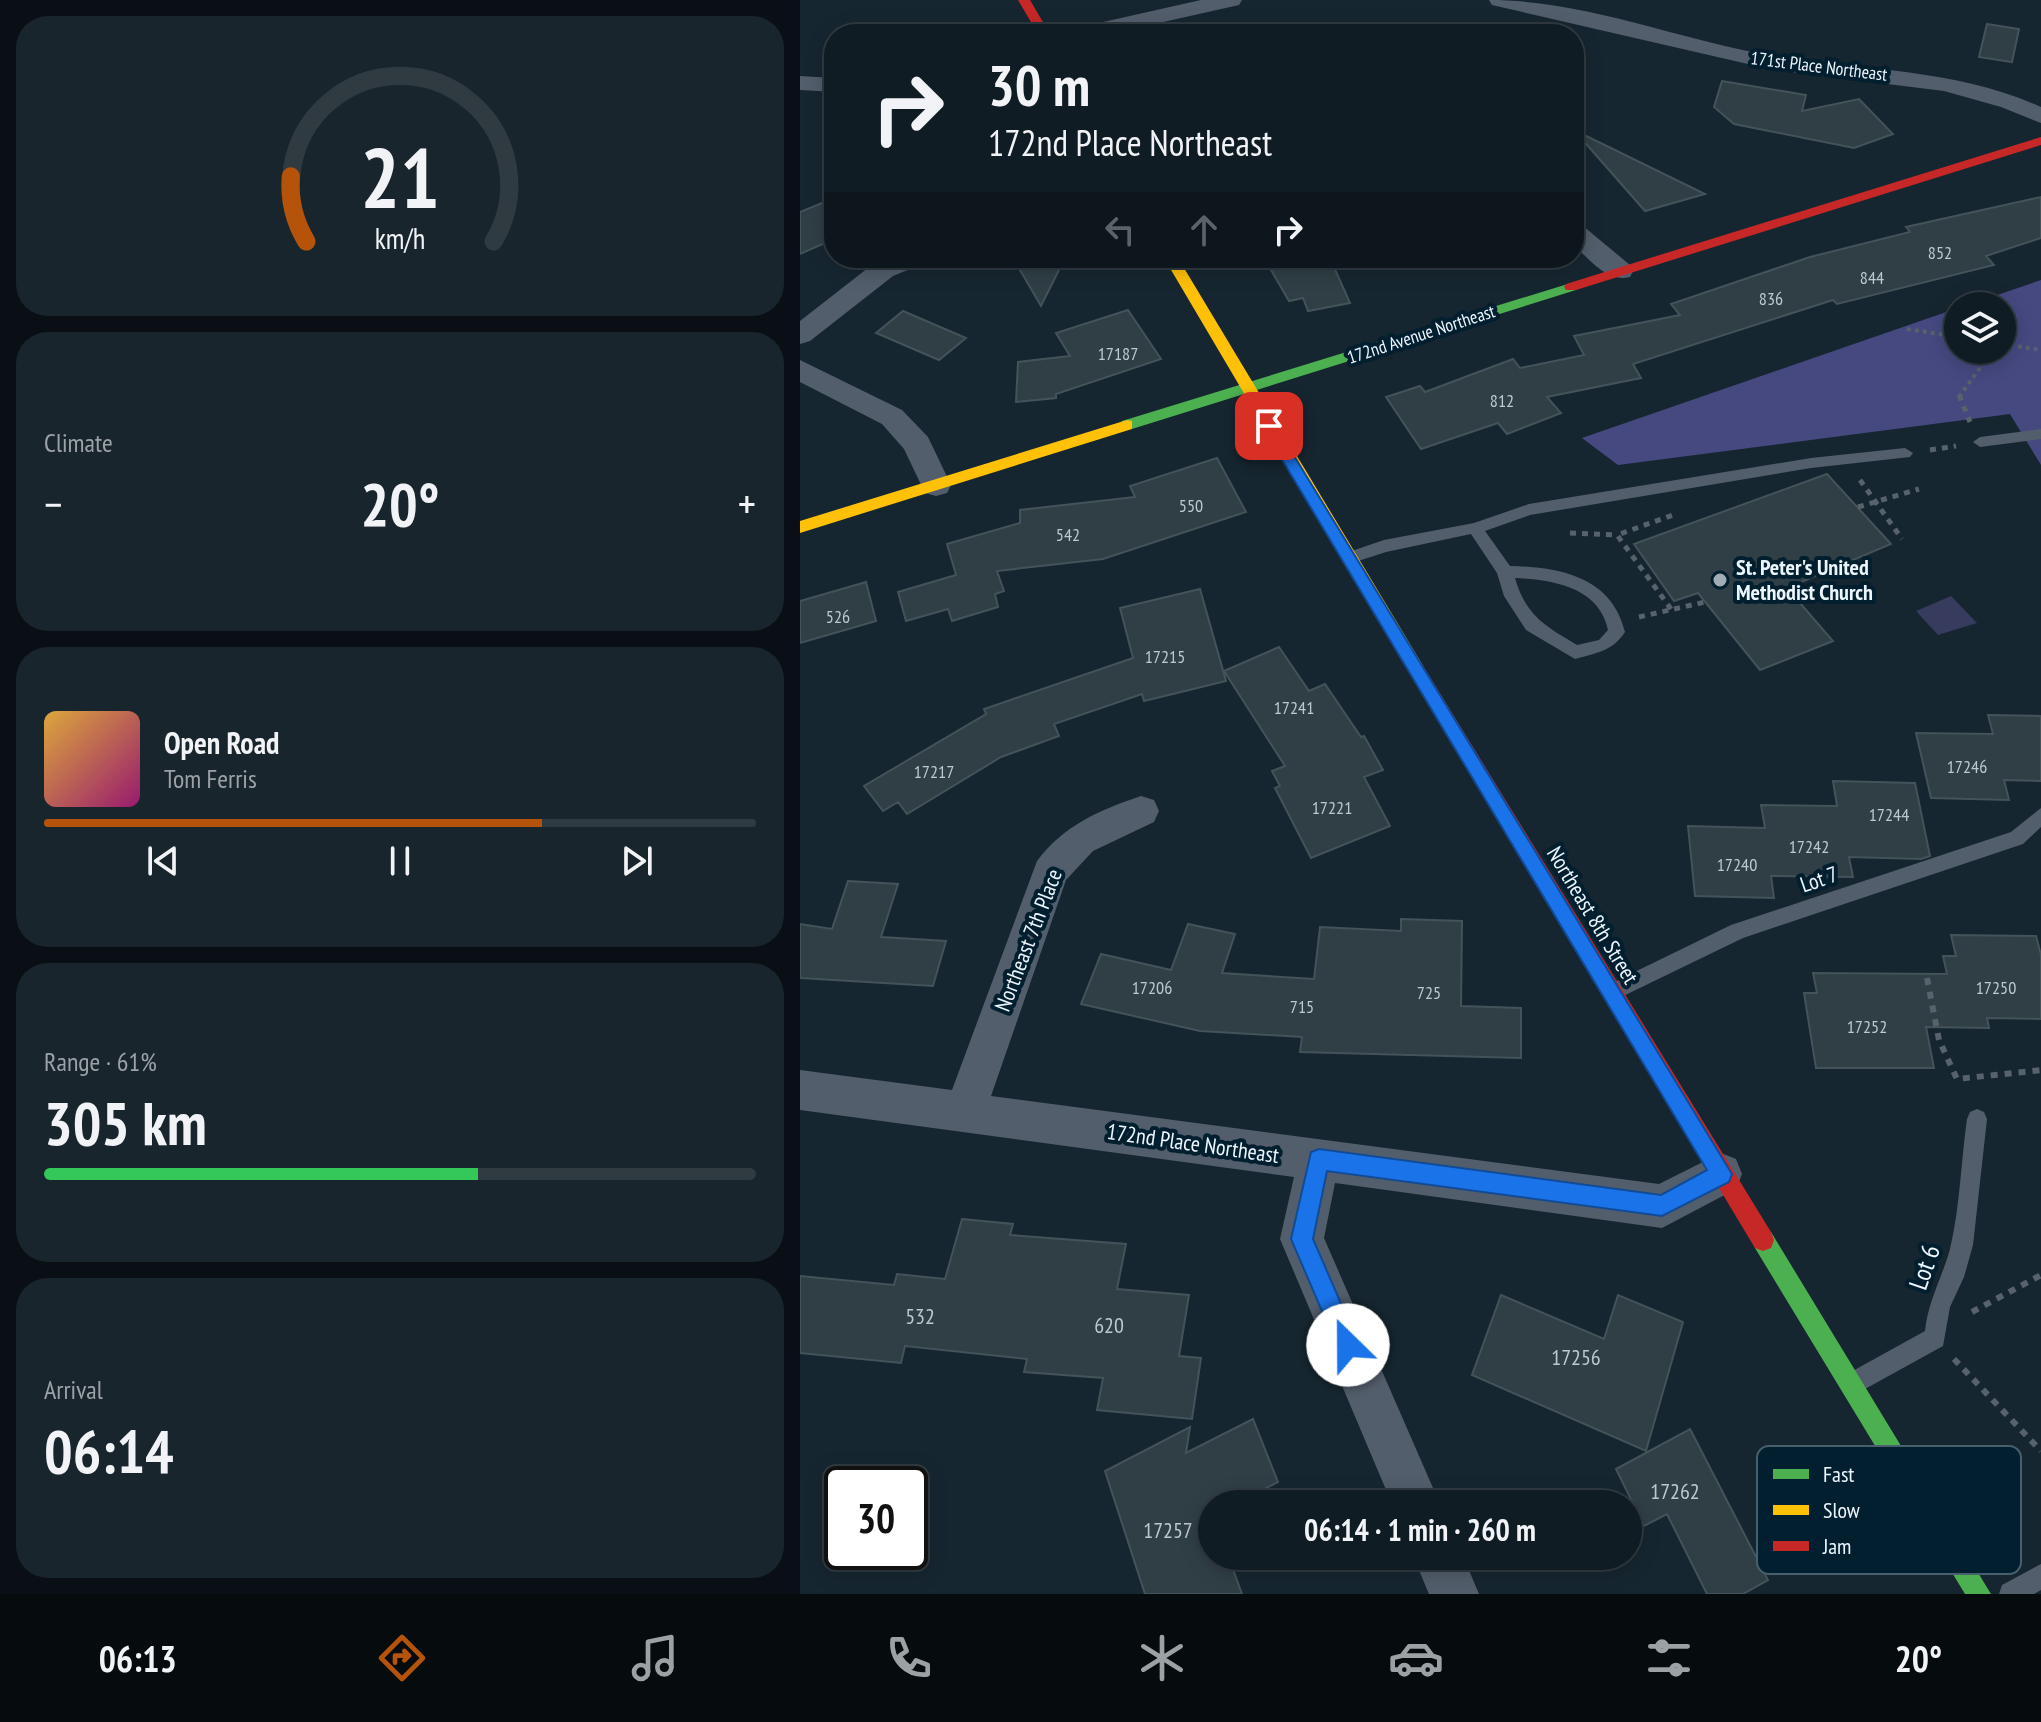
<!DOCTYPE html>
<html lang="en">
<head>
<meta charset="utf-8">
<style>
	body { margin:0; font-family:"PT Sans Narrow",sans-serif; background:#19252c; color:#f1f3f6; height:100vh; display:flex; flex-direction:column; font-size:30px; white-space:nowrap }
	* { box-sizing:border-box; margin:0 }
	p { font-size:26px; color:#9ca1a6 }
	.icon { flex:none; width:44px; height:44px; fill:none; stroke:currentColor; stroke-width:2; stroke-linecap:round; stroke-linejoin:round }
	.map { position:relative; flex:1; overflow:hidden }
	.side { display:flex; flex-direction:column; gap:16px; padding:16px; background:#090f14; width:800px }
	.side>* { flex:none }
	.hud { position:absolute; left:24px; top:24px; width:760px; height:244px; border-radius:32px; box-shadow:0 4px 20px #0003,0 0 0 2px #303a41; background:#101c24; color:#f1f3f6; overflow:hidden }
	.buttons { position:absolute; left:1144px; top:292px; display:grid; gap:16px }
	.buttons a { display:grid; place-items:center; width:72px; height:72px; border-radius:50%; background:#101c24; box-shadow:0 4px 20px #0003,0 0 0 2px #303a41; font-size:40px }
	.speed { position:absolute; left:24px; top:1466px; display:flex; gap:16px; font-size:40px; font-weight:700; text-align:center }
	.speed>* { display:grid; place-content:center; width:104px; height:104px; border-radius:50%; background:#101c24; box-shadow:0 4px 20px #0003,0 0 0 2px #303a41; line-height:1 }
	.speed .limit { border:4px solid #111; border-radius:12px; background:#fff; color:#111 }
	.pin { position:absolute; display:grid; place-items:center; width:68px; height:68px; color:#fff; margin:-34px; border-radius:16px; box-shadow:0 4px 12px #0006 }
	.me { position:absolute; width:88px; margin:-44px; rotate:337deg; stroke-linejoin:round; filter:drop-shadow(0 0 6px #0008) }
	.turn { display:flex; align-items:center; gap:28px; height:168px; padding:0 32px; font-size:36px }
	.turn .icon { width:104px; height:104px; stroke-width:2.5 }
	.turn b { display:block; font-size:56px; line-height:68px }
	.lanes { display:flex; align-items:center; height:76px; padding:0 32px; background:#0003; justify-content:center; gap:40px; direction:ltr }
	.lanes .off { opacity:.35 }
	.big { font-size:60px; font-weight:700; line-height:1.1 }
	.side .tile { flex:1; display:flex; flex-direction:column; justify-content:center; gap:12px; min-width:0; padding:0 28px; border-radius:32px; background:#19252c }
	.side .dial { align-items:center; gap:0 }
	.dial svg { height:208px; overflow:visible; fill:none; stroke:#303a41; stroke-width:7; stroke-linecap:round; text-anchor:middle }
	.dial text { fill:#f1f3f6; stroke:none }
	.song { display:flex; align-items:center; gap:24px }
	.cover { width:96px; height:96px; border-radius:12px; background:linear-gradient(135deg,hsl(40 70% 55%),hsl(320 70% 35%)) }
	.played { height:8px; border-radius:4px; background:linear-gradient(90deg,#b45309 70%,#303a41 70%) }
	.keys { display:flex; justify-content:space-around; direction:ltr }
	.heat { display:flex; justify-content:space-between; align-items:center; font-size:44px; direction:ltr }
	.charge { height:12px; border-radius:6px; background:linear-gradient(90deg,#34c759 61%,#303a41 0) }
	.trip { position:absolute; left:398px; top:1490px; width:444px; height:80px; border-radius:40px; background:#101c24; box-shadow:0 4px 20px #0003,0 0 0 2px #303a41; font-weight:700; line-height:80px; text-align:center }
	.tabs { display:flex; height:128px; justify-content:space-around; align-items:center; background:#060b0e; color:#9ca1a6 }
	.tabs .icon { width:56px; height:56px }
	.tabs .active { color:#b45309 }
	.tabs b { font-size:36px; color:#f1f3f6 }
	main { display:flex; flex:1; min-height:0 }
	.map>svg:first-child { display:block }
	.green { fill:#373b5d }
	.forest { fill:#464980 }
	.building { fill:#303f46; stroke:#44535a; stroke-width:2 }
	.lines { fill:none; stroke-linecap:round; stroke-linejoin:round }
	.path-far2 { stroke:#57626c; stroke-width:4; stroke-dasharray:4 4; stroke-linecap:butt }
	.path-far1 { stroke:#57626c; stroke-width:5; stroke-dasharray:6 6; stroke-linecap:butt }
	.path { stroke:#57626c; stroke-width:6; stroke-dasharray:7 7; stroke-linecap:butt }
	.lane { fill:#535e6c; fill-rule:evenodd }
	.street { fill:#535e6c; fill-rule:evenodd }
	.fast { fill:#4caf50; fill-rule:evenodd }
	.slow { fill:#ffc107; fill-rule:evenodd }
	.jam { fill:#c62828; fill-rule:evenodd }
	.route { fill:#1a73e8; stroke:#114b97; stroke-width:2 }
	.poi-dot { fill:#a1adb5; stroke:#021f2f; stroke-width:3 }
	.labels { text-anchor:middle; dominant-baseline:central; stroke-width:8; stroke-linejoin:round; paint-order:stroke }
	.far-street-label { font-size:18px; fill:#ecf6fd; stroke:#021f2f }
	.number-label { font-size:18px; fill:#bdc8cf }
	.poi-label { font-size:22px; font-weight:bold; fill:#ecf6fd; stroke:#021f2f; text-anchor:start }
	.street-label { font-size:22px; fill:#ecf6fd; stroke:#021f2f }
	.near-number-label { font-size:22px; fill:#bdc8cf }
	.near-street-label { font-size:26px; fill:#ecf6fd; stroke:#021f2f }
	.key { fill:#021f2f; stroke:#48606d; stroke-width:2 }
	.key-label { font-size:22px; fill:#ecf6fd }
</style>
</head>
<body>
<main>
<section class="side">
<div class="tile dial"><svg viewBox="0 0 100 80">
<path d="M14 69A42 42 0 1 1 86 69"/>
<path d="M14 69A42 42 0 0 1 8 44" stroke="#b45309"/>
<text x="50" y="56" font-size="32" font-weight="700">21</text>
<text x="50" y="72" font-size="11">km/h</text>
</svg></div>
<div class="tile"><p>Climate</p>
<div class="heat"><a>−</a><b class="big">20°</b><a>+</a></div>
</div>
<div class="tile">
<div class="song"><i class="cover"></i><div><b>Open Road</b><p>Tom Ferris</p></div></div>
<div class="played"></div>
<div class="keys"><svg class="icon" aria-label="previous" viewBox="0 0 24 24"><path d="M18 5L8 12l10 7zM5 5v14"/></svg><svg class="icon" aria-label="pause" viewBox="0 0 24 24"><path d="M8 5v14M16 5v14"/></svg><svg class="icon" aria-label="next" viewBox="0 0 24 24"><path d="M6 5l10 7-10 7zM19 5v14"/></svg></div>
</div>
<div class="tile"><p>Range · 61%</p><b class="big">305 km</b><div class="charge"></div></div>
<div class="tile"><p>Arrival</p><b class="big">06:14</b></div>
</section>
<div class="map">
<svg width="1241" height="1594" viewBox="0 0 1241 1594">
	<rect width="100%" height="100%" fill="#162630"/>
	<path class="green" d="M1151,596L1177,623L1138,635L1116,611Z"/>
	<path class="forest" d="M1241,280V465L1210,414L818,465L782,438L1158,308V350H1202V306H1165Z"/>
	<path class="building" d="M1187,24L1219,29L1212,62L1179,57Z
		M922,81L1006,95L1002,111L1059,99L1093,134L1054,148L934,124L914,107Z
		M774,130L905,194L845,211Z
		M1241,197V238L1186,256L1194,265L1037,304L1033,300L833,364L841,378L747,397L761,413L707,434L698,423L621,449L586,397L620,386L625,392L713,359L720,368L784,355L774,336L880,315L871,304L1010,257L1110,232L1106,227Z
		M34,198V239L0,254V212Z
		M213,258H265L241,306Z
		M464,258H530L550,303L508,311L503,298L489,301Z
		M328,310L361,359L256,394V398L216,402L218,362L270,356L256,333Z
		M103,311L166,338L139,360L76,333Z
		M417,458L446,512L303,559L197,571L204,591L195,594L198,607L152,621L148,609L106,621L98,592L156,575L147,544L220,523V510L335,497L330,486Z
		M1027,474L1091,544L987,588L1033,641L960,670L898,593L874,601L834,544Z
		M66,582L76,621L0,643V601Z
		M400,589L426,681L344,701L342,694L254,724L259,736L201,757L107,814L98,802L83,811L64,786L186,714L184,709L333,658L320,608Z
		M479,647L509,691L525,684L561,737L564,736L583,770L564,777L590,826L511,858L475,788L480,786L472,771L485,766L424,671Z
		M1188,715L1241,716V781L1204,780L1209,800L1131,798L1116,733L1193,734Z
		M1033,781L1115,783L1130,856L1121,859L1049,857L1053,877L971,876L974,898L895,896L888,826L965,828L961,805L1037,806Z
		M48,881L98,884L81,937L146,941L133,986L0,978V924L32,929Z
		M601,919L662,921L661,1006L721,1008V1058L500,1052L502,1037L400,1031L281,1004L301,954L371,970L388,924L435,934L422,973L514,979L520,927L601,931Z
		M1151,935L1236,936L1241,955V1019L1187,1018L1189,1028L1126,1027L1134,1068H1016L1004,993H1017L1013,973L1147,974L1143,956H1156Z
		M162,1219L213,1224L210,1235L326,1244L317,1289L389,1295L379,1356L401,1358L392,1419L297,1410L303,1378L224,1372L227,1359L105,1346L101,1363L0,1353V1276L94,1285L97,1274L145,1279Z
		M701,1295L804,1339L818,1295L883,1322L846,1451L672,1375Z
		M453,1419L478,1482L435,1504H412V1556H428L442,1594H345L305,1471L390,1427L386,1453Z
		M890,1429L968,1580L943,1594H907L867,1514L844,1526L816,1469Z"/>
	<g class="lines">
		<path class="path-far2" d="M1107,329L1158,337
			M1202,344L1241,350
			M1159,397L1193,350"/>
		<path class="path-far1" d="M1159,395L1170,422
			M1130,450L1156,446
			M1060,480L1102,539
			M1058,507L1119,489
			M770,533L817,535
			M871,609L817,535L876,514
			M839,617L905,602"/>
		<path class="path" d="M1127,978L1139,1040L1157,1079L1241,1070
			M1172,1312L1241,1275
			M1154,1359L1241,1451"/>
		<path class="lane" d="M1241,429V439L1180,447L1173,442L1180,437Z
			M1105,448L1113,453L1110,457L1011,468L730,515L685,531L710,566C760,567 812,577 825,632C813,651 796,653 775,659L726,630L704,596L697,573L671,534L586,552L549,564L541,558L543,554L584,540L674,523L729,504L1011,458ZM715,578C753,580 799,587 808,630L799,640L777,645C745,626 726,616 715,578Z
			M1241,808V827L1223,844L943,938L815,1000L808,997L805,991L808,985L931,925L1211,832Z
			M1177,1109L1184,1112L1187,1119L1173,1245L1164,1277L1150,1307L1143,1346L1065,1389L1057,1393L1049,1389L1045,1381L1049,1373L1125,1331C1128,1301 1142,1278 1150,1249C1160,1207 1161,1161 1167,1119L1170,1112Z
			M1241,1564V1590L1234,1594H1199L1202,1585Z"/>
		<path class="street" d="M401,0H442L439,5L310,34H269L272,29Z
			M689,0C786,0 879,40 974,56C1064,71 1156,68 1241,107V123L1201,107L1144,91L974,70L692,5Z
			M0,76L34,78V92L0,90Z
			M774,224L783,226L830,265L833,271L830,277C807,283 790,259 774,246Z
			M89,258H126L122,264L93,276L10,341L0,344V321L73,264Z
			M0,360L102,410L128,437L151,485L147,493L136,496L125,493L104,449L82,424L0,382Z
			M341,796L354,800L359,811L354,822L293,851L266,880L191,1096L859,1184L921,1153L936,1159L942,1174L936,1189L862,1228L535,1183L524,1238L640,1504H592L480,1239L494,1177L0,1110V1070L152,1090L237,861C264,825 300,810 341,796Z
			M613,1556H663L679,1594H629Z"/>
		<path class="fast" d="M771,283L778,287L776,290L332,429H322L320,425L322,421Z
			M963,1229L971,1232L1191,1594H1165L955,1248L952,1240L955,1232Z"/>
		<path class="slow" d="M364,258H378L622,664L624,669L622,674H610Z
			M327,420L332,421V429L0,533V521Z"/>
		<path class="jam" d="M218,0H230L250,34H238Z
			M1241,137V145L776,290H766L764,287L766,284Z
			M616,662L622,664L971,1232L974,1240L971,1248L963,1251L955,1248L610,674L608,669Z"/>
	</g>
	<path class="route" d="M469,421L474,423L932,1174L929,1182L862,1216L527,1171L513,1239L559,1345L556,1353L548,1356L540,1353L491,1239L511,1152L519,1149L861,1195L907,1170L462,426Z"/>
	<circle class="poi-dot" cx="920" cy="580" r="8"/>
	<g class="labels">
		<g class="far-street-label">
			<text transform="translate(1019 66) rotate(7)">171st Place Northeast</text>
			<text transform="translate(621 334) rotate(-18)">172nd Avenue Northeast</text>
		</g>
		<g class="number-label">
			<text x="1140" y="252">852</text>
			<text x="1072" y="277">844</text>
			<text x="971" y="298">836</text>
			<text x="318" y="353">17187</text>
			<text x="702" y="400">812</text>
			<text x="391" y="505">550</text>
			<text x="268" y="534">542</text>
			<text x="38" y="616">526</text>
			<text x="365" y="656">17215</text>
			<text x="494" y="707">17241</text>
			<text x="1167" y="766">17246</text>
			<text x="134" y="771">17217</text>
			<text x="532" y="807">17221</text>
			<text x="1089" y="814">17244</text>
			<text x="1009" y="846">17242</text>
			<text x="937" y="864">17240</text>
			<text x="352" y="987">17206</text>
			<text x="1196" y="987">17250</text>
			<text x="629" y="992">725</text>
			<text x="502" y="1006">715</text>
			<text x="1067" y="1026">17252</text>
		</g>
		<g class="poi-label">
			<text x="936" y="567">St. Peter's United<tspan x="936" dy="25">Methodist Church</tspan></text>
		</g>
		<g class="street-label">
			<text transform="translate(1019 879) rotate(-19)">Lot 7</text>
			<text transform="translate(793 915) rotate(59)">Northeast 8th Street</text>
			<text transform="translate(228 940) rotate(-69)">Northeast 7th Place</text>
			<text transform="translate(393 1143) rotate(8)">172nd Place Northeast</text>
		</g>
		<g class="near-number-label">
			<text x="120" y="1316">532</text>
			<text x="309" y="1325">620</text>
			<text x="776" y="1357">17256</text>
			<text x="875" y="1491">17262</text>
			<text x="368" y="1530">17257</text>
		</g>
		<g class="near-street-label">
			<text transform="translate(1124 1267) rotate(-71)">Lot 6</text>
		</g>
	</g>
	<rect x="957" y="1446" width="264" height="128" rx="12" class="key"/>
	<rect x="973" y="1469" width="36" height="10" fill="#4caf50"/>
	<rect x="973" y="1505" width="36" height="10" fill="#ffc107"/>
	<rect x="973" y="1541" width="36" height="10" fill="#c62828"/>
	<g class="key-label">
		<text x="1023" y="1482">Fast</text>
		<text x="1023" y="1518">Slow</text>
		<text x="1023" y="1554">Jam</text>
	</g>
</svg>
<div class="buttons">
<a><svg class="icon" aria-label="layers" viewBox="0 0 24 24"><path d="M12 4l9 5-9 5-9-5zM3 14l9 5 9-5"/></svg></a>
</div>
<div class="speed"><div class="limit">30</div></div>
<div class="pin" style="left:469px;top:426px;background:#d93025"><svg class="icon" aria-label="arrive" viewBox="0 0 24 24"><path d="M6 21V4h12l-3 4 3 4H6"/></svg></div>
<svg class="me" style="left:548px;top:1345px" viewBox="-20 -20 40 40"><circle r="19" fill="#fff"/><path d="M0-13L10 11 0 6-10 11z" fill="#1a73e8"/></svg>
<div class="trip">06:14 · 1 min · 260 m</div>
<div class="hud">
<div class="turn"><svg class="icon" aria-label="right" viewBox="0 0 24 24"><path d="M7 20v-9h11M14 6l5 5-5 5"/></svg><div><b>30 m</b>172nd Place Northeast</div></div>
<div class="lanes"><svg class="icon off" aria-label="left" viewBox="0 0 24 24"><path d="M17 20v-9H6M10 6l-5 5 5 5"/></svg><svg class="icon off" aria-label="ahead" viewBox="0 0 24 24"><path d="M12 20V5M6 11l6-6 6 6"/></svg><svg class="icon" aria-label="right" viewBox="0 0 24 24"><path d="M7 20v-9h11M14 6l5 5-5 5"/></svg></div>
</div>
</div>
</main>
<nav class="tabs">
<b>06:13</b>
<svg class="icon active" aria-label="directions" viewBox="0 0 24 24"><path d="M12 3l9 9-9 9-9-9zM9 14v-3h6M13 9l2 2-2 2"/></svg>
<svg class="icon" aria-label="music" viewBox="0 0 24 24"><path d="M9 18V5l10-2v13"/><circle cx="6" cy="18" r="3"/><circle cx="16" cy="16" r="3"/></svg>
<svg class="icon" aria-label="phone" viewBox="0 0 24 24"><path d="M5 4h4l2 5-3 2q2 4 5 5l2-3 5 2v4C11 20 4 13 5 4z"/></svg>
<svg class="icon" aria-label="climate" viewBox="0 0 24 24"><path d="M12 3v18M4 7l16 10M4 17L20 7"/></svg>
<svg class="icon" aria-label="car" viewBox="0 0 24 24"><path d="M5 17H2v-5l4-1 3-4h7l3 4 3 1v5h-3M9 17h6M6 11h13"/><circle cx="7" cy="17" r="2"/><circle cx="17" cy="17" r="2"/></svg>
<svg class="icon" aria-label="filters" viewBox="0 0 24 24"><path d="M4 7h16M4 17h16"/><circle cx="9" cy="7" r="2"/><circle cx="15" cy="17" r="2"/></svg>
<b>20°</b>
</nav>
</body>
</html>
